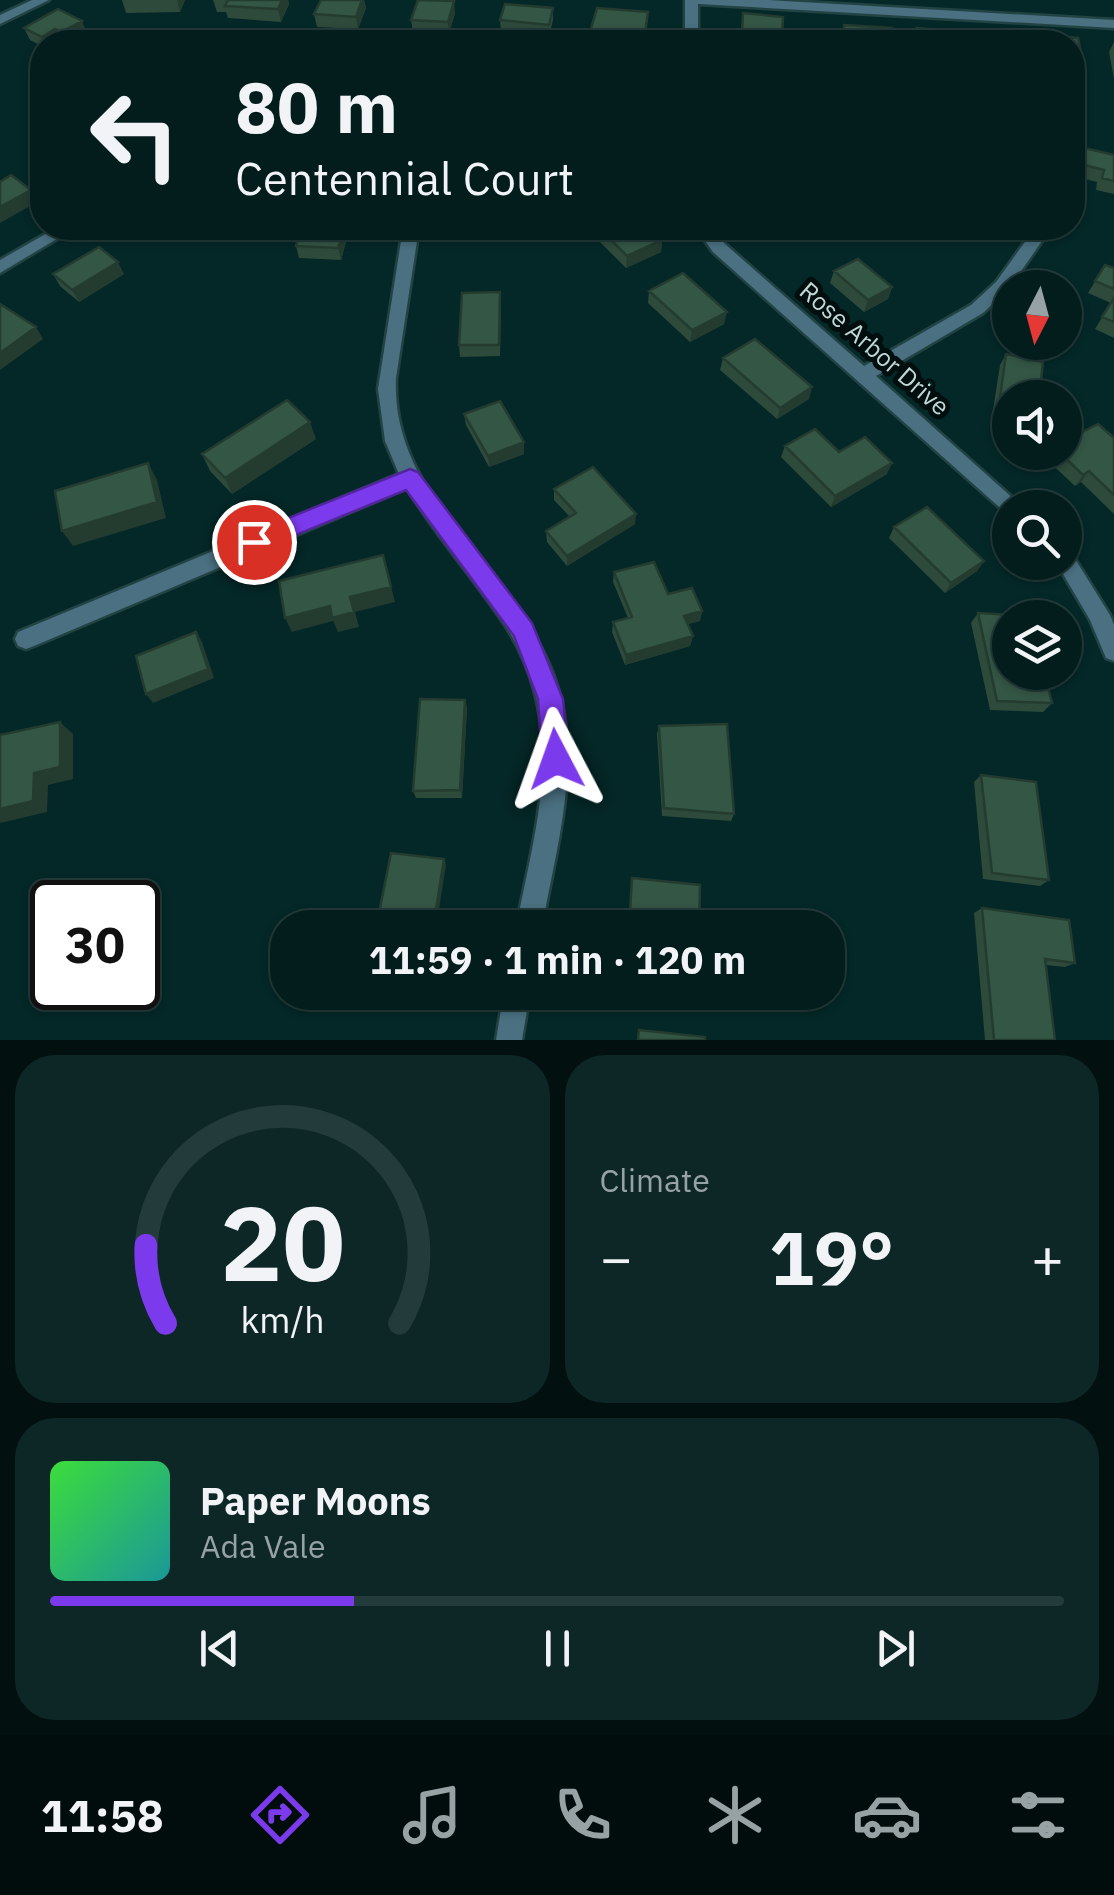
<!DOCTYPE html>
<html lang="en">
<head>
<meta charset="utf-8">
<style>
	body { margin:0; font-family:"IBM Plex Sans",sans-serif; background:#0d2626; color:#f1f3f6; height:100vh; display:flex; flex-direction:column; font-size:38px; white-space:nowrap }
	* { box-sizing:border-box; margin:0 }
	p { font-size:32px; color:#97a2a4 }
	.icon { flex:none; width:55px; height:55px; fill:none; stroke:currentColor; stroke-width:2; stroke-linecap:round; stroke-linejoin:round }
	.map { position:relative; height:1040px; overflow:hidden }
	.sheet { display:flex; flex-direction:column; gap:15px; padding:15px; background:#021010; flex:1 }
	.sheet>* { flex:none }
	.banner { position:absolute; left:30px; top:30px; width:1055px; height:210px; border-radius:40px; box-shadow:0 2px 8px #0004,0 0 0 2px #243b3b; background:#031d1d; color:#f1f3f6; overflow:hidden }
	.needle { width:65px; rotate:186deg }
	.buttons { position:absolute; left:992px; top:270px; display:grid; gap:20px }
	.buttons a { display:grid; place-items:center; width:90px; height:90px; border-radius:50%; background:#031d1d; box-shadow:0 2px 8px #0004,0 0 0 2px #243b3b; font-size:50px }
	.speed { position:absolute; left:30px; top:880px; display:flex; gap:20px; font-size:50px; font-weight:700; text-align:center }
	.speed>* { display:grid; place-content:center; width:130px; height:130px; border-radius:50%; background:#031d1d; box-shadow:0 2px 8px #0004,0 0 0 2px #243b3b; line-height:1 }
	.speed .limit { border:5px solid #111; border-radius:15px; background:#fff; color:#111 }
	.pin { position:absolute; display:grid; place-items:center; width:85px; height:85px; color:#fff; margin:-42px; border:5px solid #fff; border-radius:50%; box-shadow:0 2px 10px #0007 }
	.me { position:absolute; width:110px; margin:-55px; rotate:356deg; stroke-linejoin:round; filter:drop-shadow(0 0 8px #0008) }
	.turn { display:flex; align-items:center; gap:35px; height:210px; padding:0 40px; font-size:45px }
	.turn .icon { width:130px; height:130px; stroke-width:2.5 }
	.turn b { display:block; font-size:70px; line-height:85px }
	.big { font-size:75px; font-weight:700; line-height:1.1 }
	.sheet .tile { flex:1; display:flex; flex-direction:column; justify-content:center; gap:15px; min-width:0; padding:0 35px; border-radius:40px; background:#0d2626 }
	.sheet .dial { align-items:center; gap:0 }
	.dial svg { height:260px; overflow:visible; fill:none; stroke:#243b3b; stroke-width:7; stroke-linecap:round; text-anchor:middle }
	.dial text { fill:#f1f3f6; stroke:none }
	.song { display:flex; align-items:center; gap:30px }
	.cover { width:120px; height:120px; border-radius:15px; background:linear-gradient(135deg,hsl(120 70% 55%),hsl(180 70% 35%)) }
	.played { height:10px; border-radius:5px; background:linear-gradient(90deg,#7c3aed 30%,#243b3b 30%) }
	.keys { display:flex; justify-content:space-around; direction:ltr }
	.heat { display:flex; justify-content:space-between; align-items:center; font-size:55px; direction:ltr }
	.sheet .tiles { flex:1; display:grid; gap:15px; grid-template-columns:1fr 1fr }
	.tile:last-child { grid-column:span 2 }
	.trip { position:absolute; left:270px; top:910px; width:575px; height:100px; border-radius:40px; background:#031d1d; box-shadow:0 2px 8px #0004,0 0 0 2px #243b3b; font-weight:700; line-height:100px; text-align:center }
	.tabs { display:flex; height:160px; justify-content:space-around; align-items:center; background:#010c0c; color:#97a2a4 }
	.tabs .icon { width:70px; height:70px }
	.tabs .on { color:#7c3aed }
	.tabs b { font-size:45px; color:#f1f3f6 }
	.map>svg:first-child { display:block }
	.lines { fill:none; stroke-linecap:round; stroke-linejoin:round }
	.street-casing { stroke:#224343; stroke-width:5 }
	.street { fill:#4a7081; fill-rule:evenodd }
	.wall { fill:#2d4a3b }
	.shaded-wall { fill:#243c30 }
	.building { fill:#345645; stroke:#243c30; stroke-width:2.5 }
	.route { fill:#7c3aed; stroke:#51269a; stroke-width:2.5 }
	.labels { text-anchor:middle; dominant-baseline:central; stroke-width:10; stroke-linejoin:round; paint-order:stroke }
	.street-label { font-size:25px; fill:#c1d8d7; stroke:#000e0e }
</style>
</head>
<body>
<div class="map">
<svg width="1114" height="1040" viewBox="0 0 1114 1040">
	<rect width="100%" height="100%" fill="#042727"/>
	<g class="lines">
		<g class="street-casing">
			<path id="street" d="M32,0H49L0,24V15Z
				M685,0H768L1114,20V28L698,4V42H685Z
				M56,228H75L0,273V260Z
				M403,228H419L396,378C390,509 533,579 561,700C579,775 555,853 542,928H516C537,820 569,724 505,625C474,578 436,536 407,488L34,646L26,649L18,646L15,639L18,632L399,474L385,441L378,389Z
				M696,228H712L725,244L864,366L971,305L996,282L1035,228H1051L1008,290L983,313L876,376L1024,508H1010V515L1007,514L713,252Z
				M1065,551L1072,554L1110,615L1114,625V661L1106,658L1090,620L1056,562H1065Z
				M504,992H530L522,1040H496Z"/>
		</g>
		<use href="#street" class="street"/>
	</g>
	<path class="wall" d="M122,0H185L180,12L126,13Z
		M213,0H288L289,4L281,22L228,18L226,12H217Z
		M321,0H364L366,8L358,29L317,27L314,14Z
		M553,8V20L549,37L501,33L500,20Z
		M648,12L645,42H590V32Z
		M455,13L449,34L413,32L411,20Z
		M743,13L782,34L781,42H740Z
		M24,28L87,33L70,42H42V46L30,40Z
		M917,28L987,42H914Z
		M1032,34L1078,38L1082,57L1076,70L1072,69V42H1028Z
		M1114,42V79L1109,52Z
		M1072,145L1114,155V194L1096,190L1097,182L1072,176Z
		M301,228H350L341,260L299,258L296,246Z
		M489,228H531L530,234L489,233Z
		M586,228H649L662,240L661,252L626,268Z
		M894,228H935L931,238L894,230Z
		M1105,265L1114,268V338L1095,329L1111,303L1088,293Z
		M834,271L892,287L888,299L864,312L830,283Z
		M53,274H124L79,302L60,286Z
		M649,291L724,324L690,342L648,303Z
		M501,304L500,356L460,357L459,345Z
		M1006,354L1010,398V421L992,416L1000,365Z
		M723,358L809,399L777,419L720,370Z
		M464,414L524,442V454L489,467L466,425Z
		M1114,438V514L1081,482L1075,486L1046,459L1050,452H1065Z
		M316,439L232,494L210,471L202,454Z
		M785,446L839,452L887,474L831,507L781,457Z
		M554,489L635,524L567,566L547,542L546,531L570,517L554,500Z
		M894,527L984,561L977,571L945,593L889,538Z
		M614,572L668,594L702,611L700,621L687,624L693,636L690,646L625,665L612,632L613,622L628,618L613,582Z
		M978,613L1052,703L1043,712L990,710L971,623Z
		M465,700L467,708L462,798H416L413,791Z
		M659,726L734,814L731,821L662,816L657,734Z
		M981,775L1049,880L1040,886L983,879L974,782Z
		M982,908L1075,963L1065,967L1046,965L1055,1040H985L974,913Z"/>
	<path class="shaded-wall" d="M177,0H185L180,12Z
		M282,0H288L289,4L281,22L278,9Z
		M362,0H364L366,8L358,29L356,17Z
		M454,1L455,13L449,34L448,22Z
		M82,21L87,33L70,42H66L61,32Z
		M55,29L61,42H45L42,37Z
		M31,190L37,202L0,223V207Z
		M171,228H243V230L163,242L158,229Z
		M344,228H350L341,260L338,248Z
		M662,240L661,252L626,268L627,256Z
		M118,262L124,274L79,302L72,290Z
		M892,287L888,299L864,312L868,300Z
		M727,312L724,324L690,342L692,330Z
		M36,327L43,339L0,370V353Z
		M812,387L809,399L777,419L780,408Z
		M310,422L316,439L232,494L225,478Z
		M524,442V454L489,467L488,456Z
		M148,463L157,480L166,518L73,546L62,531Z
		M892,463L887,474L831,507L835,496Z
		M1089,471L1081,482L1075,486L1083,475Z
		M636,514L635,524L567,566V556Z
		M984,561L977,571L945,593L951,583Z
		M391,587L395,602L355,612L359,627L338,632L333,621L292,632L285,618L350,597Z
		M702,611L700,621L682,626L684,616Z
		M196,632L202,642L214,678L153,703L146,694Z
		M693,636L690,646L625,665L626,655Z
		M465,700L467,708L462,798L460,790Z
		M60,722L73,734V779L48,785L47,812L0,823V809L34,773Z
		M444,859L446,865L436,928H433Z"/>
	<path class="building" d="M226,0H282L278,9L225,6L228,0Z
		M321,0H362L356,17L314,14Z
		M418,0L454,1L448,22L411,20Z
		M505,4L553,8L549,25L500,20Z
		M597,8L648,12L645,34L590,32Z
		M58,9L82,21L61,32L55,29L42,37L24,28Z
		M743,13L783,17L782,34L742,31Z
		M844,25L892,28L893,42H845Z
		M917,28L986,34L987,42H920Z
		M1032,34L1078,38L1082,57L1072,56V42H1034Z
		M1072,145L1114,155V181L1102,178L1104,170L1072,162Z
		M11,175L31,190L0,207V182Z
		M301,228H344L338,248L296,246Z
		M599,228H649L662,240L627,256Z
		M99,247L118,262L72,290L53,274Z
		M858,259L892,287L868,300L834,271Z
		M1105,265L1114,268V289L1095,281Z
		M683,273L727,312L692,330L649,291Z
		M500,292L499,345H459L462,293Z
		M1114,298V322L1102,317Z
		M0,304L36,327L0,353Z
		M755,339L812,387L780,408L723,358Z
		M1006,354L1043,362L1039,398H1010V408L999,405Z
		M287,400L310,422L225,478L202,454Z
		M500,401L524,442L488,456L464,414Z
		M1098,424L1114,438V495L1089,471L1083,475L1059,452H1065V441Z
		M815,429L839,452L865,437L892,463L835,496L785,446Z
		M148,463L157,502L62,531L55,491Z
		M593,467L636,514L567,556L546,531L576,513L554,489Z
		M927,507L984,561L951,583L894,527Z
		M383,555L391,587L350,597L354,612L332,618L330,606L285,618L279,581Z
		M654,562L668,594L692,588L702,611L684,616L693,636L626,655L613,622L632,617L614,572Z
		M978,613L1030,616V618H1010V672H1044L1052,703L997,701Z
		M196,632L208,669L146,694L136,656Z
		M420,699L465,700L460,790L413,791Z
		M60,722V767L34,773L33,801L0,809V735Z
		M727,724L734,814L664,808L659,726Z
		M981,775L1036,782L1049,880L992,873Z
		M391,853L444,859L433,928H376Z
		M632,878L700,885L699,928H629Z
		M982,908L1069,920L1075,963L1045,959L1055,1040H994Z
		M639,1030L705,1037V1040H638Z"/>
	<path class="route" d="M410,469L418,472L532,623L563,699L569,759L565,768L556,771L546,768L542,759L538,699L514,636L406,490L254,552L246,549L242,542L246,535Z"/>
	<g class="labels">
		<g class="street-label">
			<text transform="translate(875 348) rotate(41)">Rose Arbor Drive</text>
		</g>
	</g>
</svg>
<div class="buttons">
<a><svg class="needle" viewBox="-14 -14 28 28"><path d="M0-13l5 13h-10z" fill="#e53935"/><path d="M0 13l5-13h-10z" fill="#97a2a4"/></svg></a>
<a><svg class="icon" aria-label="sound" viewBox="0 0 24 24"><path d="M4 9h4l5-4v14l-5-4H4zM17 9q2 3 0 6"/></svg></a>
<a><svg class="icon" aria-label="search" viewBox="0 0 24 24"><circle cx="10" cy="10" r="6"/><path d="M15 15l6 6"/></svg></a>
<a><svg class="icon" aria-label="layers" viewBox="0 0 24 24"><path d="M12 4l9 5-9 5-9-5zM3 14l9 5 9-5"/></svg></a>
</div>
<div class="speed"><div class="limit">30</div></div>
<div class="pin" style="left:254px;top:542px;background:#d93025"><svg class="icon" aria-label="arrive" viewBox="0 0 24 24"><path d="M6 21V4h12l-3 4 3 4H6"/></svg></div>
<svg class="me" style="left:556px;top:759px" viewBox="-20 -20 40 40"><path d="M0-17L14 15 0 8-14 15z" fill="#7c3aed" stroke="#fff" stroke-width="4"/></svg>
<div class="trip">11:59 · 1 min · 120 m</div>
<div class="banner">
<div class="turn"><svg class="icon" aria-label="left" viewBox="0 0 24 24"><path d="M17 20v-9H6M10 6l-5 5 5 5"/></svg><div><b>80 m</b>Centennial Court</div></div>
</div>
</div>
<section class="sheet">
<div class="tiles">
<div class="tile dial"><svg viewBox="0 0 100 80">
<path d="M14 69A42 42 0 1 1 86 69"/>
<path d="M14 69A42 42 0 0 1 8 45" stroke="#7c3aed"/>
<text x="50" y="56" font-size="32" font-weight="700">20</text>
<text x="50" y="72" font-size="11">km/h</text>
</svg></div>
<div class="tile"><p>Climate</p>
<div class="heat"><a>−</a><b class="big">19°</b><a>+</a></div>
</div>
<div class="tile">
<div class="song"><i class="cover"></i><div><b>Paper Moons</b><p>Ada Vale</p></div></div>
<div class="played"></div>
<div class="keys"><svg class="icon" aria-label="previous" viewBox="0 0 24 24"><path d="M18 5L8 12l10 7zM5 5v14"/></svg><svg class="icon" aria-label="pause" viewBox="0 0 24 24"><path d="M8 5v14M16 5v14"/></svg><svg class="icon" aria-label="next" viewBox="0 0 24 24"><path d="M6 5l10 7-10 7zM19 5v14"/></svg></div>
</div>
</div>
</section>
<nav class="tabs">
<b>11:58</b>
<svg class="icon on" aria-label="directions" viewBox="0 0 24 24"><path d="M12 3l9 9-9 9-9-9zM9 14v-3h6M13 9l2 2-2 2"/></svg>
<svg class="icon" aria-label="music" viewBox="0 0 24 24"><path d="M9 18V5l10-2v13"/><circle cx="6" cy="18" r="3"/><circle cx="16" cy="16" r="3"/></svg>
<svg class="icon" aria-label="phone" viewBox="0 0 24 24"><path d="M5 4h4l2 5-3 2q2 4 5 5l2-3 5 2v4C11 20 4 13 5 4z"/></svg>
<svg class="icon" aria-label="climate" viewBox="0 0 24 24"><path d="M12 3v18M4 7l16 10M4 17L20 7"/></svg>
<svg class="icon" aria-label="car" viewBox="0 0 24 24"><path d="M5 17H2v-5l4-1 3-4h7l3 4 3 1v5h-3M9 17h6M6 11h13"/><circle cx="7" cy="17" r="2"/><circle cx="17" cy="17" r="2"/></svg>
<svg class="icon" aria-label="filters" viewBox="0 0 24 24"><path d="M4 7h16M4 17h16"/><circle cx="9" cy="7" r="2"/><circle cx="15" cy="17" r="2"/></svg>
</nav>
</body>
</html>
